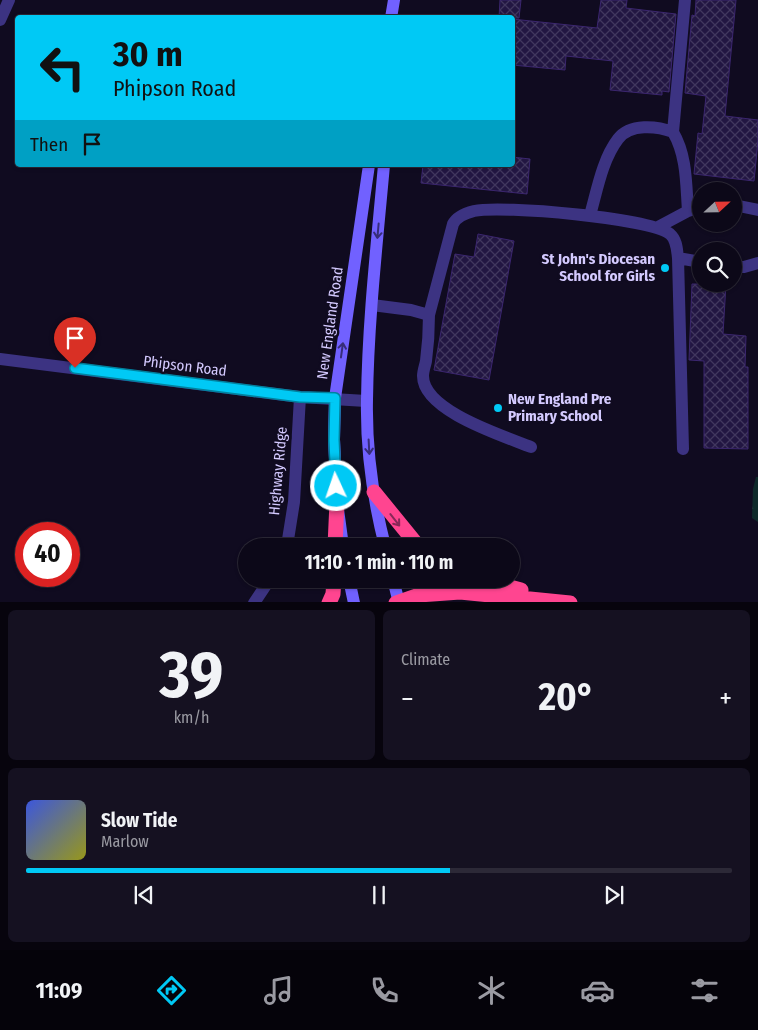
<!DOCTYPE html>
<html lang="en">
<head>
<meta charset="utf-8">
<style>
	body { margin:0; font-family:"Fira Sans Condensed",sans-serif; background:#151121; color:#f1f3f6; height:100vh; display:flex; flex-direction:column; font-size:19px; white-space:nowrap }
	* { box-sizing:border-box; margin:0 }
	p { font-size:16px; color:#9a9aa2 }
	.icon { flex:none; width:28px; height:28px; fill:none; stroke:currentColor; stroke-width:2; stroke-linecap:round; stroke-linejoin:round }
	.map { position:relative; height:602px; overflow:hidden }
	.side { display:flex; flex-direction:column; gap:8px; padding:8px; background:#07040d; flex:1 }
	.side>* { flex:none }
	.guide { position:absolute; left:15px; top:15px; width:500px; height:152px; border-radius:5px; box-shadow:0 1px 4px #0004,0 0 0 1px #2c2937; background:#00c9f5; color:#111; overflow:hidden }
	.needle { width:32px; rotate:68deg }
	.fabs { position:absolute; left:692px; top:182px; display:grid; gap:10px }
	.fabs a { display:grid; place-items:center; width:50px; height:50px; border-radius:50%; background:#0c0818; box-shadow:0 1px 4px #0004,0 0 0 1px #2c2937; font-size:25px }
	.speed { position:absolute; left:15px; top:522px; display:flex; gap:10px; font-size:25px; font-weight:700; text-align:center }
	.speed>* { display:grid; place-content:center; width:65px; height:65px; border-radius:50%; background:#0c0818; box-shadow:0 1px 4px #0004,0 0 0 1px #2c2937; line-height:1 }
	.speed .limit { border:8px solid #d22; background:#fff; color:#111 }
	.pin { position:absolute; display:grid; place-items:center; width:42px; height:42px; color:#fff; margin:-51px -21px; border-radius:50% 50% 50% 0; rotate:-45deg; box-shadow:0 0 5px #0007 }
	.pin .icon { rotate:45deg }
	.me { position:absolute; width:55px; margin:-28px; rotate:357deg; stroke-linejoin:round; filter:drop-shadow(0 0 4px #0008) }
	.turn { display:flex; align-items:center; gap:18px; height:105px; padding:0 15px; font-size:22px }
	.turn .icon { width:65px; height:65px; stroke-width:2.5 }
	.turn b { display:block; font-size:35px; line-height:42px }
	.then { display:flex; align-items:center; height:48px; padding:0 15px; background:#0003; gap:10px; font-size:19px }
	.big { font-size:38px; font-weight:700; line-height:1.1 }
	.side .widget { flex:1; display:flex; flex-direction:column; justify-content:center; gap:8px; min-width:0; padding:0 18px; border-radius:8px; background:#151121 }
	.side .dial { align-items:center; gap:0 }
	.dial b { font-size:65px; line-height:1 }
	.song { display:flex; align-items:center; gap:15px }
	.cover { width:60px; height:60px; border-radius:8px; background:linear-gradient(135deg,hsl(230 70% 55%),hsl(60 70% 35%)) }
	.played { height:5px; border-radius:2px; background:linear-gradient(90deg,#00c9f5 60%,#2c2937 60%) }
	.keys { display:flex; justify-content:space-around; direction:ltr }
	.heat { display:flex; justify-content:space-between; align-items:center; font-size:28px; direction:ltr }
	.side .tiles { flex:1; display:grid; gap:8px; grid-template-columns:1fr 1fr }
	.widget:last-child { grid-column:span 2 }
	.trip { position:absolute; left:238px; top:538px; width:282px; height:50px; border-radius:25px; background:#0c0818; box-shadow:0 1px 4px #0004,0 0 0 1px #2c2937; font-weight:700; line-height:50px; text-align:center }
	.tabs { display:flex; height:80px; justify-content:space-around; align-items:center; background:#05030a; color:#9a9aa2 }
	.tabs .icon { width:35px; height:35px }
	.tabs .active { color:#00c9f5 }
	.tabs b { font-size:22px; color:#f1f3f6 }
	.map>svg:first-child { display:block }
	.forest { fill:url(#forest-firs) }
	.building { fill:url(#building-cross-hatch); stroke:#3b266f }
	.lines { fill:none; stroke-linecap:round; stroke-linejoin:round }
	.lane { stroke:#3c3382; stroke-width:12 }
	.street { stroke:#3c3382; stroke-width:12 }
	.secondary { stroke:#7161ff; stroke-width:12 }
	.highway { stroke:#ff4590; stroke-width:15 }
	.oneway { stroke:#372d79 }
	.oneway2 { stroke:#882858 }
	.route-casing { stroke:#00839f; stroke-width:12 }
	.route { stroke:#00c9f5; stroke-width:9 }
	.poi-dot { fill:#00c9f5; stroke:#100b20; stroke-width:2 }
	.labels { text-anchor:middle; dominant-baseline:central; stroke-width:5; stroke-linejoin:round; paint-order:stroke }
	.poi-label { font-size:15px; font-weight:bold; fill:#d4caff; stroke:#100b20; text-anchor:end }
	.street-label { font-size:15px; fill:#d4caff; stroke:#100b20 }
</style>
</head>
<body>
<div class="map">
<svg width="758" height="603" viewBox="0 0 758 603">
	<defs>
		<pattern id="forest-firs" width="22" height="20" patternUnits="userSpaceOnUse" patternTransform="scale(1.25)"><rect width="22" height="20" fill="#0e292a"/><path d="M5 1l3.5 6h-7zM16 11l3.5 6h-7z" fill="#30474a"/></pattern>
		<pattern id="building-cross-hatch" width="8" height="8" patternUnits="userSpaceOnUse" patternTransform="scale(1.25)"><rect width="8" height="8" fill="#221642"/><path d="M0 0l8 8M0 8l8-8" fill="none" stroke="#41375e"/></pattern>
	</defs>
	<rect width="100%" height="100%" fill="#100b20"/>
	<path class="forest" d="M756,477H758V522L752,518L753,489Z"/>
	<path class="building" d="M500,0H521L519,18H499Z
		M601,0H627L626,8L676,14L669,92L662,91V95L610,90L613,61L566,56L565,70L512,65V19L597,28Z
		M696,0H736L725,116L758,120V141L754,181L694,174L698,133L702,134L706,96L685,93L692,15L695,16Z
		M512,157L530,159L527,194L421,183L423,165H512Z
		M478,234L514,241L489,380L434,370L455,254L474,257Z
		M692,284H726L723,334L746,336L745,367H748V449L704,448V361L689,360Z"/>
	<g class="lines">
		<path class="lane" d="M673,132L685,0
			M734,205L758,210
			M590,215C597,191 602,160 618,139C630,123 657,126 673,132C687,156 686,184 688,211
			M658,227L688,211L701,207
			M678,258L701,262
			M734,267H744L758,263
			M372,305L411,310L429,315C429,330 428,346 426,361C425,366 423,371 423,376C423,411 504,436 531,447
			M429,315L453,224C457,216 466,213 474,211C502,205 650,218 670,234C677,240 677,250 678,258L683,449"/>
		<path class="street" d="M0,20L9,0
			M0,359L300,397L366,401
			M287,546L294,502L300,397
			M254,603L270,579"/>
		<path class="secondary" d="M391,18L394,0
			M384,165C377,243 368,322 367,400C366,449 373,499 385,546
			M343,546L337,502L334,439L335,398L369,165
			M349,579L354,603
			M393,579L399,603"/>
		<path class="highway" d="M374,492L418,546
			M335,546L337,502
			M479,579L521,590
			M329,603L333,594L334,579
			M396,603L419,595L460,592L570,603"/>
	</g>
	<defs><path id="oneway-shaft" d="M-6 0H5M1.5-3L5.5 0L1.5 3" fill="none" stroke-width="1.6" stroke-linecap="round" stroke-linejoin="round" transform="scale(1.25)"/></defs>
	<g class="oneway">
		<use href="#oneway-shaft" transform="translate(378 231) rotate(95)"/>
		<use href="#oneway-shaft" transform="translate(342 350) rotate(-82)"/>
		<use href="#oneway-shaft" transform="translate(369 447) rotate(87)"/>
	</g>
	<use class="oneway2" href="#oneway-shaft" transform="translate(395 520) rotate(52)"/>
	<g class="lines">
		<g class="route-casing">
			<path id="route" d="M75,368L300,397L335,398L334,440L336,486"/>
		</g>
		<use href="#route" class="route"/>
	</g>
	<g class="poi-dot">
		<circle cx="665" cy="268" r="5"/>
		<circle cx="498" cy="408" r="5"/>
	</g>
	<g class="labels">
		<g class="poi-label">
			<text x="655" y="259">St John's Diocesan<tspan x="655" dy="17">School for Girls</tspan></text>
			<text x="508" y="399" text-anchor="start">New England Pre<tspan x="508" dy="17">Primary School</tspan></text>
		</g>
		<g class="street-label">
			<text transform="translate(330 323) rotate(-82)">New England Road</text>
			<text transform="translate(185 366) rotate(7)">Phipson Road</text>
			<text transform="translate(278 471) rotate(-85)">Highway Ridge</text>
		</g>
	</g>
</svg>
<div class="fabs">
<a><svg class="needle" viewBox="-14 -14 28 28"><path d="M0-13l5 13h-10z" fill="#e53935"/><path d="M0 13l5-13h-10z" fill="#9a9aa2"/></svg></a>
<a><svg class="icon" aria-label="search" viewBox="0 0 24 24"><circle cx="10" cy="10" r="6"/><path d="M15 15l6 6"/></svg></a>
</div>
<div class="speed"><div class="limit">40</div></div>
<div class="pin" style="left:75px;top:368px;background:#d93025"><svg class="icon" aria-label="arrive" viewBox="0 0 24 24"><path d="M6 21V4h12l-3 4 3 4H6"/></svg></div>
<svg class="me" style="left:336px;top:486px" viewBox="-20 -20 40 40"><circle r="17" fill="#00c9f5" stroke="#fff" stroke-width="3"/><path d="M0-11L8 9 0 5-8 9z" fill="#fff"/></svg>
<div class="trip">11:10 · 1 min · 110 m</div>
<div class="guide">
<div class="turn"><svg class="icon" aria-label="left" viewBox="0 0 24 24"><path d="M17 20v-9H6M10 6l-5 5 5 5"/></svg><div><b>30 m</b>Phipson Road</div></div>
<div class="then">Then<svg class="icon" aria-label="arrive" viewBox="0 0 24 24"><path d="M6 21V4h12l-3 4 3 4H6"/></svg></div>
</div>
</div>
<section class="side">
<div class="tiles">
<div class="widget dial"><b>39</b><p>km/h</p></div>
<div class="widget"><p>Climate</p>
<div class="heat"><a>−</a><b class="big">20°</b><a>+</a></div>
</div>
<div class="widget">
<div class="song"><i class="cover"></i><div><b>Slow Tide</b><p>Marlow</p></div></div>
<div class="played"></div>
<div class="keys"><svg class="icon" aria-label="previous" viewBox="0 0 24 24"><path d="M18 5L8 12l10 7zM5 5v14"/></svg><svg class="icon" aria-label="pause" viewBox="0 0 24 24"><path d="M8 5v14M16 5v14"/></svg><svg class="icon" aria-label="next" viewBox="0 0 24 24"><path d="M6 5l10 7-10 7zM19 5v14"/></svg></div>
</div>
</div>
</section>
<nav class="tabs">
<b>11:09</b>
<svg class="icon active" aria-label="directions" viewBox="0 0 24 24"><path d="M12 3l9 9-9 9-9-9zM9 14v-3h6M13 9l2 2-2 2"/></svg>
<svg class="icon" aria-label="music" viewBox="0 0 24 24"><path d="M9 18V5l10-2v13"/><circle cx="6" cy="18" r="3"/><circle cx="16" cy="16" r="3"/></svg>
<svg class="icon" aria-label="phone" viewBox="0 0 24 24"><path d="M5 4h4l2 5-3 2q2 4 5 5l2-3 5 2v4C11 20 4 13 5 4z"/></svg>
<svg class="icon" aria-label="climate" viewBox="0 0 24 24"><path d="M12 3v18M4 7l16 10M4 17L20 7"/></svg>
<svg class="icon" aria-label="car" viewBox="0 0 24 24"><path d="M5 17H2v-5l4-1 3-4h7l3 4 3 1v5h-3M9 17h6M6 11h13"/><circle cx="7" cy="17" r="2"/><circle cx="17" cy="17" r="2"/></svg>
<svg class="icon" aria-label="filters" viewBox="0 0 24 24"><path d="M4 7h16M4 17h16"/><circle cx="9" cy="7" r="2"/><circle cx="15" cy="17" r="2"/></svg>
</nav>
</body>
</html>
